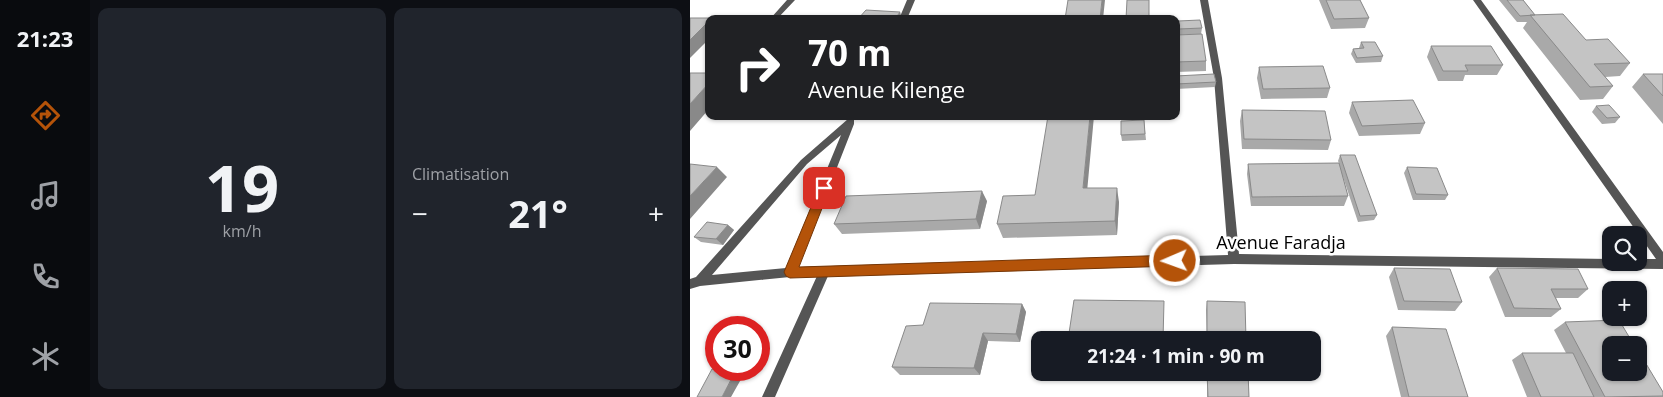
<!DOCTYPE html>
<html lang="fr">
<head>
<meta charset="utf-8">
<style>
	body { margin:0; font-family:"Open Sans",sans-serif; background:#20242c; color:#f1f3f6; height:100vh; display:flex; flex-direction:column; font-size:19px; white-space:nowrap }
	* { box-sizing:border-box; margin:0 }
	p { font-size:16px; color:#9ea1a6 }
	.icon { flex:none; width:28px; height:28px; fill:none; stroke:currentColor; stroke-width:2; stroke-linecap:round; stroke-linejoin:round }
	.map { position:relative; flex:1; overflow:hidden }
	.details { display:flex; flex-direction:column; gap:8px; padding:8px; background:#0d0f14; width:600px }
	.details>* { flex:none }
	.banner { position:absolute; left:15px; top:15px; width:475px; height:105px; border-radius:10px; box-shadow:0 1px 4px #0004; background:#202124; color:#fff; overflow:hidden }
	.buttons { position:absolute; left:912px; top:226px; display:grid; gap:10px }
	.buttons a { display:grid; place-items:center; width:45px; height:45px; border-radius:10px; background:#171b24; box-shadow:0 1px 4px #0004; font-size:25px }
	.speed { position:absolute; left:15px; top:316px; display:flex; gap:10px; font-size:25px; font-weight:700; text-align:center }
	.speed>* { display:grid; place-content:center; width:65px; height:65px; border-radius:50%; background:#171b24; box-shadow:0 1px 4px #0004; line-height:1 }
	.speed .limit { border:8px solid #d22; background:#fff; color:#111 }
	.pin { position:absolute; display:grid; place-items:center; width:42px; height:42px; color:#fff; margin:-21px; border-radius:10px; box-shadow:0 2px 8px #0006 }
	.me { position:absolute; width:55px; margin:-28px; rotate:268deg; stroke-linejoin:round; filter:drop-shadow(0 0 4px #0008) }
	.turn { display:flex; align-items:center; gap:18px; height:105px; padding:0 20px; font-size:22px }
	.turn .icon { width:65px; height:65px; stroke-width:2.5 }
	.turn b { display:block; font-size:35px; line-height:42px }
	.big { font-size:38px; font-weight:700; line-height:1.1 }
	.details .widget { flex:1; display:flex; flex-direction:column; justify-content:center; gap:8px; min-width:0; padding:0 18px; border-radius:10px; background:#20242c }
	.details .dial { align-items:center; gap:0 }
	.dial b { font-size:65px; line-height:1 }
	.heat { display:flex; justify-content:space-between; align-items:center; font-size:28px; direction:ltr }
	.details .tiles { flex:1; display:grid; gap:8px; grid-template-columns:repeat(2,1fr) }
	.trip { position:absolute; left:341px; top:331px; width:290px; height:50px; border-radius:10px; background:#171b24; box-shadow:0 1px 4px #0004; font-weight:700; line-height:50px; text-align:center }
	main { display:flex; flex:1; min-height:0 }
	.tabs { display:flex; flex-direction:column; width:90px; justify-content:space-around; align-items:center; background:#090b0e; color:#9ea1a6 }
	.tabs .icon { width:35px; height:35px }
	.tabs .on { color:#b45309 }
	.tabs b { font-size:22px; color:#f1f3f6 }
	.map>svg:first-child { display:block }
	.lines { fill:none; stroke-linecap:round; stroke-linejoin:round }
	.street { fill:#555; fill-rule:evenodd }
	.wall { fill:#a9a9a9 }
	.shaded-wall { fill:#898989 }
	.building { fill:#c4c4c4; stroke:#898989 }
	.route { fill:#b45309; stroke:#753606 }
	.labels { text-anchor:middle; dominant-baseline:central; stroke-width:5; stroke-linejoin:round; paint-order:stroke }
	.street-label { font-size:18px; fill:#000; stroke:#fff }
</style>
</head>
<body>
<main>
<nav class="tabs">
<b>21:23</b>
<svg class="icon on" aria-label="directions" viewBox="0 0 24 24"><path d="M12 3l9 9-9 9-9-9zM9 14v-3h6M13 9l2 2-2 2"/></svg>
<svg class="icon" aria-label="music" viewBox="0 0 24 24"><path d="M9 18V5l10-2v13"/><circle cx="6" cy="18" r="3"/><circle cx="16" cy="16" r="3"/></svg>
<svg class="icon" aria-label="phone" viewBox="0 0 24 24"><path d="M5 4h4l2 5-3 2q2 4 5 5l2-3 5 2v4C11 20 4 13 5 4z"/></svg>
<svg class="icon" aria-label="climate" viewBox="0 0 24 24"><path d="M12 3v18M4 7l16 10M4 17L20 7"/></svg>
</nav>
<section class="details">
<div class="tiles">
<div class="widget dial"><b>19</b><p>km/h</p></div>
<div class="widget"><p>Climatisation</p>
<div class="heat"><a>−</a><b class="big">21°</b><a>+</a></div>
</div>
</div>
</section>
<div class="map">
<svg width="973" height="397" viewBox="0 0 973 397">
	<rect width="100%" height="100%" fill="#fff"/>
	<g class="lines">
		<path class="street" d="M97,0H105L87,19H80Z
			M217,0H225L217,19H209Z
			M510,0H518L532,78L549,254L921,259V262H949V259H966L783,0H791L973,252V269L544,264L138,276L85,397H72L127,276L100,277L10,286L0,289V279L6,277L111,160L158,119H164V124L108,267L538,255L524,78ZM151,135L96,268L22,275L117,164Z"/>
	</g>
	<path class="wall" d="M629,0H670L679,18L675,28L641,29Z
		M809,0H833L845,15L940,63L930,76L915,77L923,86L913,99L890,100L833,28L837,22H827Z
		M488,21L512,28L511,34L489,35Z
		M486,35L516,61V71L486,72Z
		M671,42L693,56L691,62L666,63L661,54L663,49L669,48Z
		M741,46L813,65L807,75H775L773,81H748L737,57Z
		M569,67L640,88L637,98L571,99L567,78Z
		M953,74H973V124L942,87Z
		M486,76L526,82L525,87L486,89Z
		M662,102L735,123L730,134L669,136L659,113Z
		M906,106L930,117L925,123L912,124L902,112Z
		M552,110L641,140L638,150L552,149L550,121Z
		M454,120L456,140L432,141L431,135Z
		M650,155L687,215L684,220L668,222L652,174L658,196L654,206H561L557,174L558,164L649,163L648,161Z
		M717,167L758,195L755,200H723L714,173Z
		M398,188L429,202L427,235L313,238L307,224L345,195Z
		M297,201L290,229L152,234L144,224Z
		M38,225L44,230L33,245L11,242L4,237Z
		M704,268L772,302L765,311L708,310L699,277Z
		M807,268L898,289L888,298H866L871,309L861,317H815L799,277Z
		M517,301L556,340H517L516,310Z
		M332,304L336,312L330,342L298,341L290,375H210L202,367L233,325Z
		M875,322L973,392V397H837L822,360L832,353H876L864,330Z
		M702,327L778,397H711L696,336Z
		M517,372H558L559,397H517Z"/>
	<path class="shaded-wall" d="M412,0H415L413,19H410Z
		M210,12L212,18V19H205Z
		M19,21V39L0,58V40Z
		M19,83V109L0,131V104Z
		M400,116H404L396,203L393,188Z
		M27,167L37,177L0,219V196Z
		M427,188L429,202L427,235L425,221Z
		M292,191L297,201L290,229L286,219Z
		M38,225L44,230L33,245L26,239Z
		M332,304L336,312L330,342L326,334Z
		M293,333L298,341L290,375L284,368Z
		M46,370L54,374L41,397H32Z"/>
	<path class="building" d="M378,0H412L410,19H375Z
		M437,0H459V19H436Z
		M636,0H670L679,18L644,19Z
		M817,0H833L845,15L830,16Z
		M176,10L210,12L205,19H168Z
		M873,14L896,40L918,39L940,63L904,64L923,86L900,87L840,15Z
		M0,18H22L19,19V21L0,40Z
		M510,20L512,28L489,29L488,21Z
		M512,34L516,61L486,62V35Z
		M671,42H685L693,56L667,58L663,49L674,48Z
		M741,46H801L813,65H775L778,71H753Z
		M633,66L640,88L573,89L569,67Z
		M0,73H19V83L0,104Z
		M524,74L526,82L486,84V76Z
		M953,74H973V96Z
		M723,100L735,123L672,126L662,102Z
		M919,105L930,117L917,118L906,106Z
		M552,110L635,111L641,140L554,139Z
		M358,116H400L393,188H427L425,221L307,224L313,196L345,195Z
		M454,120L455,134L431,135V121Z
		M650,155H665L687,215L670,216Z
		M649,163L658,196L562,197L558,164Z
		M0,164L27,167L0,196Z
		M717,167L747,168L758,195L726,194Z
		M292,191L286,219L144,224L156,196Z
		M17,222L38,225L26,239L4,237Z
		M704,268L760,269L772,302L714,301Z
		M807,268L888,269L898,289H861L871,309L824,308Z
		M384,300L474,301L473,340H378Z
		M517,301L555,302L556,340H517Z
		M240,303L332,304L326,334L293,333L284,368L202,367L216,326L233,325Z
		M929,320L944,345H921V372H949V352L973,392V396L915,397L875,322Z
		M702,327L756,329L778,397H719Z
		M832,353H883L904,397H851Z
		M22,369L46,370L32,397H7Z
		M517,372H558L559,397H518Z"/>
	<path class="route" d="M134,184L140,188L109,267L485,255L490,257L491,261L490,264L485,266L100,278L96,276L94,272L129,188Z"/>
	<g class="labels">
		<g class="street-label">
			<text x="591" y="242">Avenue Faradja</text>
		</g>
	</g>
</svg>
<div class="buttons">
<a><svg class="icon" aria-label="search" viewBox="0 0 24 24"><circle cx="10" cy="10" r="6"/><path d="M15 15l6 6"/></svg></a>
<a>+</a>
<a>−</a>
</div>
<div class="speed"><div class="limit">30</div></div>
<div class="pin" style="left:134px;top:188px;background:#d93025"><svg class="icon" aria-label="arrive" viewBox="0 0 24 24"><path d="M6 21V4h12l-3 4 3 4H6"/></svg></div>
<svg class="me" style="left:485px;top:261px" viewBox="-20 -20 40 40"><circle r="17" fill="#b45309" stroke="#fff" stroke-width="3"/><path d="M0-11L8 9 0 5-8 9z" fill="#fff"/></svg>
<div class="trip">21:24 · 1 min · 90 m</div>
<div class="banner">
<div class="turn"><svg class="icon" aria-label="right" viewBox="0 0 24 24"><path d="M7 20v-9h11M14 6l5 5-5 5"/></svg><div><b>70 m</b>Avenue Kilenge</div></div>
</div>
</div>
</main>
</body>
</html>
